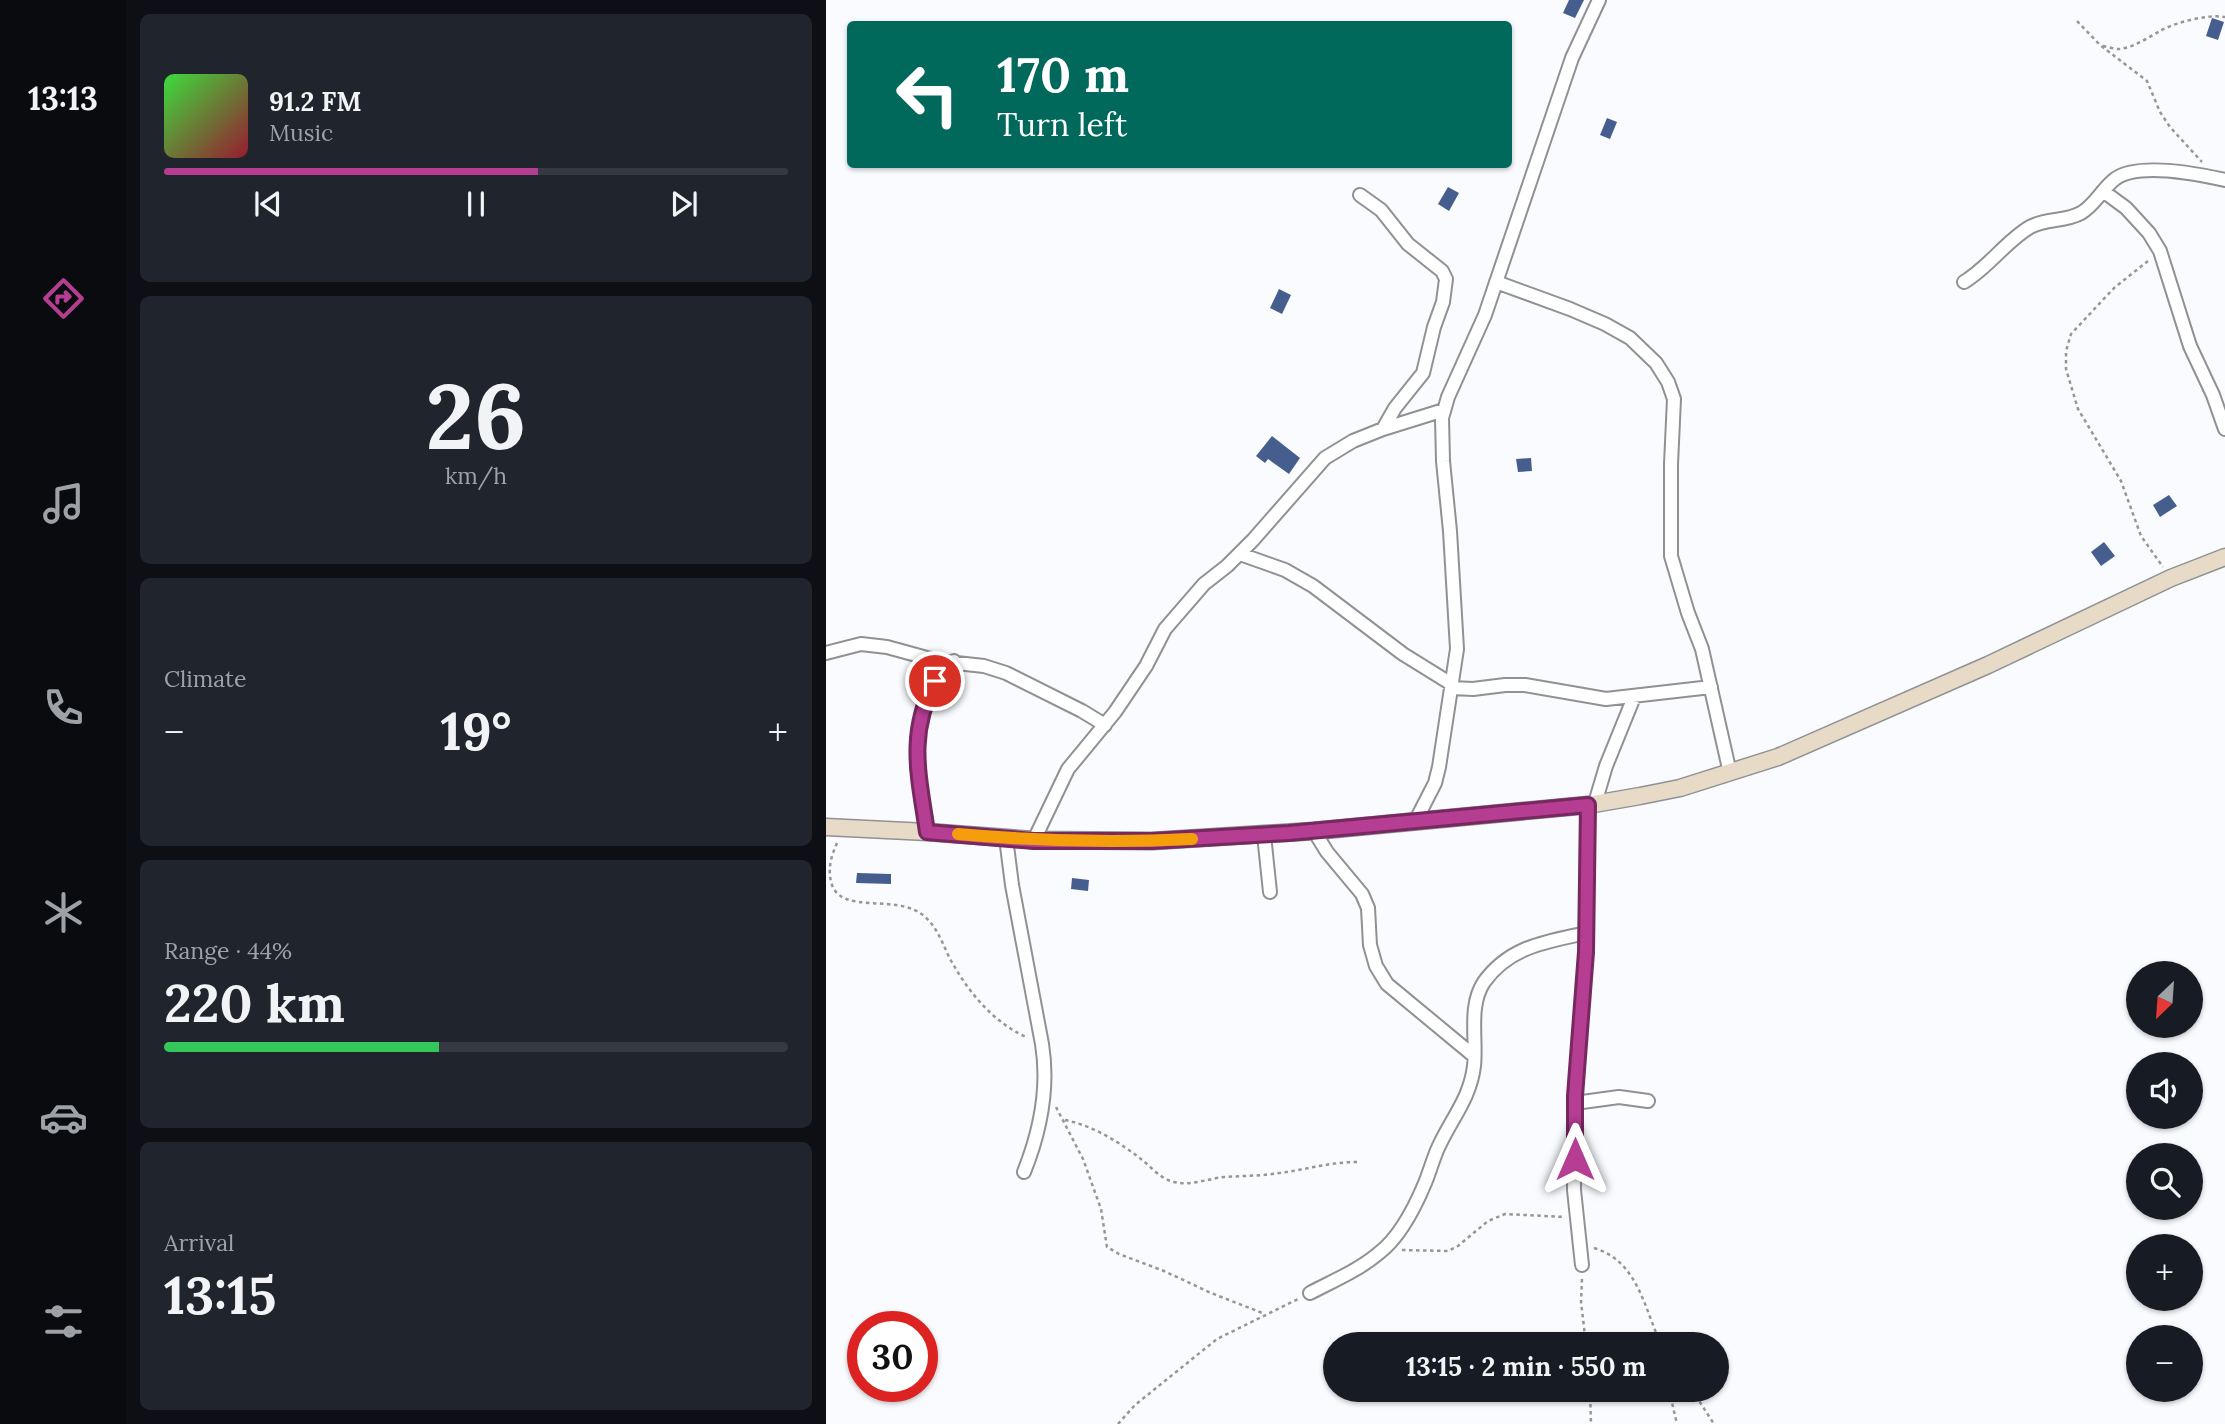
<!DOCTYPE html>
<html lang="en">
<head>
<meta charset="utf-8">
<style>
	body { margin:0; font-family:Lora,serif; background:#20242c; color:#f1f3f6; height:100vh; display:flex; flex-direction:column; font-size:26px; white-space:nowrap }
	* { box-sizing:border-box; margin:0 }
	p { font-size:23px; color:#9ea1a6 }
	.icon { flex:none; width:38px; height:38px; fill:none; stroke:currentColor; stroke-width:2; stroke-linecap:round; stroke-linejoin:round }
	.map { position:relative; flex:1; overflow:hidden }
	.sheet { display:flex; flex-direction:column; gap:14px; padding:14px; background:#0d0f14; width:700px }
	.sheet>* { flex:none }
	.hud { position:absolute; left:21px; top:21px; width:665px; height:147px; border-radius:7px; box-shadow:0 2px 5px #0004; background:#00695c; color:#fff; overflow:hidden }
	.needle { width:46px; rotate:205deg }
	.fabs { position:absolute; left:1300px; top:961px; display:grid; gap:14px }
	.fabs a { display:grid; place-items:center; width:77px; height:77px; border-radius:50%; background:#171b24; box-shadow:0 2px 5px #0004; font-size:35px }
	.speed { position:absolute; left:21px; top:1311px; display:flex; gap:14px; font-size:35px; font-weight:700; text-align:center }
	.speed>* { display:grid; place-content:center; width:91px; height:91px; border-radius:50%; background:#171b24; box-shadow:0 2px 5px #0004; line-height:1 }
	.speed .limit { border:10px solid #d22; background:#fff; color:#111 }
	.pin { position:absolute; display:grid; place-items:center; width:60px; height:60px; color:#fff; margin:-30px; border:4px solid #fff; border-radius:50%; box-shadow:0 2px 7px #0007 }
	.me { position:absolute; width:77px; margin:-38px; rotate:0deg; stroke-linejoin:round; filter:drop-shadow(0 0 5px #0008) }
	.turn { display:flex; align-items:center; gap:24px; height:147px; padding:0 35px; font-size:32px }
	.turn .icon { width:91px; height:91px; stroke-width:2.5 }
	.turn b { display:block; font-size:49px; line-height:60px }
	.big { font-size:52px; font-weight:700; line-height:1.1 }
	.sheet .tile { flex:1; display:flex; flex-direction:column; justify-content:center; gap:10px; min-width:0; padding:0 24px; border-radius:10px; background:#20242c }
	.sheet .dial { align-items:center; gap:0 }
	.dial b { font-size:91px; line-height:1 }
	.song { display:flex; align-items:center; gap:21px }
	.cover { width:84px; height:84px; border-radius:10px; background:linear-gradient(135deg,hsl(120 70% 55%),hsl(350 70% 35%)) }
	.played { height:7px; border-radius:4px; background:linear-gradient(90deg,#b53d92 60%,#363941 60%) }
	.keys { display:flex; justify-content:space-around; direction:ltr }
	.heat { display:flex; justify-content:space-between; align-items:center; font-size:38px; direction:ltr }
	.charge { height:10px; border-radius:5px; background:linear-gradient(90deg,#34c759 44%,#363941 0) }
	.trip { position:absolute; left:497px; top:1332px; width:406px; height:70px; border-radius:35px; background:#171b24; box-shadow:0 2px 5px #0004; font-weight:700; line-height:70px; text-align:center }
	main { display:flex; flex:1; min-height:0 }
	.menu { display:flex; flex-direction:column; width:126px; justify-content:space-around; align-items:center; background:#090b0e; color:#9ea1a6 }
	.menu .icon { width:49px; height:49px }
	.menu .on { color:#b53d92 }
	.menu b { font-size:32px; color:#f1f3f6 }
	.map>svg:first-child { display:block }
	.building { fill:#455e8e }
	.lines { fill:none; stroke-linecap:round; stroke-linejoin:round }
	.street-casing { stroke:#8f9195; stroke-width:16 }
	.secondary-casing { stroke:#8f9195; stroke-width:19 }
	.path { stroke:#959699; stroke-width:2.5; stroke-dasharray:3.5 3.5; stroke-linecap:butt }
	.street { stroke:#fff; stroke-width:12 }
	.secondary { stroke:#e7dac6; stroke-width:16 }
	.route-casing { stroke:#76285f; stroke-width:18 }
	.route { stroke:#b53d92; stroke-width:12 }
	.slow { stroke:#f59e0b; stroke-width:12 }
</style>
</head>
<body>
<main>
<nav class="menu">
<b>13:13</b>
<svg class="icon on" aria-label="directions" viewBox="0 0 24 24"><path d="M12 3l9 9-9 9-9-9zM9 14v-3h6M13 9l2 2-2 2"/></svg>
<svg class="icon" aria-label="music" viewBox="0 0 24 24"><path d="M9 18V5l10-2v13"/><circle cx="6" cy="18" r="3"/><circle cx="16" cy="16" r="3"/></svg>
<svg class="icon" aria-label="phone" viewBox="0 0 24 24"><path d="M5 4h4l2 5-3 2q2 4 5 5l2-3 5 2v4C11 20 4 13 5 4z"/></svg>
<svg class="icon" aria-label="climate" viewBox="0 0 24 24"><path d="M12 3v18M4 7l16 10M4 17L20 7"/></svg>
<svg class="icon" aria-label="car" viewBox="0 0 24 24"><path d="M5 17H2v-5l4-1 3-4h7l3 4 3 1v5h-3M9 17h6M6 11h13"/><circle cx="7" cy="17" r="2"/><circle cx="17" cy="17" r="2"/></svg>
<svg class="icon" aria-label="filters" viewBox="0 0 24 24"><path d="M4 7h16M4 17h16"/><circle cx="9" cy="7" r="2"/><circle cx="15" cy="17" r="2"/></svg>
</nav>
<section class="sheet">
<div class="tile">
<div class="song"><i class="cover"></i><div><b>91.2 FM</b><p>Music</p></div></div>
<div class="played"></div>
<div class="keys"><svg class="icon" aria-label="previous" viewBox="0 0 24 24"><path d="M18 5L8 12l10 7zM5 5v14"/></svg><svg class="icon" aria-label="pause" viewBox="0 0 24 24"><path d="M8 5v14M16 5v14"/></svg><svg class="icon" aria-label="next" viewBox="0 0 24 24"><path d="M6 5l10 7-10 7zM19 5v14"/></svg></div>
</div>
<div class="tile dial"><b>26</b><p>km/h</p></div>
<div class="tile"><p>Climate</p>
<div class="heat"><a>−</a><b class="big">19°</b><a>+</a></div>
</div>
<div class="tile"><p>Range · 44%</p><b class="big">220 km</b><div class="charge"></div></div>
<div class="tile"><p>Arrival</p><b class="big">13:15</b></div>
</section>
<div class="map">
<svg width="1399" height="1424" viewBox="0 0 1399 1424">
	<rect width="100%" height="100%" fill="#f9fbff"/>
	<path class="building" d="M743,0H758L749,18L737,13Z
		M1386,18L1398,22L1392,40L1380,36Z
		M781,118L791,122L784,139L774,135Z
		M622,187L633,193L623,211L612,204Z
		M453,289L465,295L456,314L444,308Z
		M446,436L474,458L463,474L442,459L439,463L430,456Z
		M705,458L706,471L692,472L690,459Z
		M1343,495L1351,506L1334,517L1327,505Z
		M1278,542L1289,556L1275,566L1265,552Z
		M31,873L65,874V884L30,883Z
		M246,878L263,880L262,891L245,889Z"/>
	<g class="lines">
		<g class="street-casing">
			<path id="street" d="M1277,191L1300,208L1323,233L1334,251L1364,346L1387,395L1399,429
				M534,195L555,210L582,244L616,271L620,279L617,302L608,327L597,373L569,408L557,429
				M670,282L744,309L779,324L804,338L830,363L842,382L848,399L845,464V556L862,613L876,649L904,773
				M1138,282C1163,267 1180,241 1204,227C1220,218 1239,222 1255,213C1269,205 1276,189 1289,179C1312,162 1372,174 1399,180
				M414,554L459,570L487,586L577,654L627,685
				M0,653L35,644L61,647L112,661L158,666L180,673L256,711L279,725
				M626,688L647,689L679,685H699L780,699L885,687
				M769,803L780,766L808,697
				M590,820L609,783L613,767L631,649L624,531L617,461L616,418L622,397L659,315L746,58L773,0
				M488,831L501,852L536,894L542,908L544,945L550,966L561,984L648,1056
				M101,832L91,766V740L101,697L109,681L128,661
				M438,835L444,892
				M180,838L186,885L216,1044C223,1087 214,1132 198,1172
				M208,840L242,769L289,712L320,666L339,629L378,584L401,566L427,540L499,458L527,441L557,429L618,410
				M749,1103L793,1097L822,1101
				M756,1265L748,1190L749,1096L760,952L762,805
				M484,1293C507,1281 533,1270 553,1253C574,1237 589,1207 599,1183C604,1171 607,1159 612,1148C625,1119 644,1099 648,1066C651,1039 642,1006 658,982C684,946 720,942 760,933"/>
		</g>
		<g class="secondary-casing">
			<path id="secondary" d="M0,827L101,832L208,840L326,841L488,831L762,805L814,796L854,788L952,757L1162,665L1345,578L1399,557"/>
		</g>
		<path class="path" d="M1251,21L1274,45L1321,81L1334,112L1344,127L1376,162
			M1277,46C1282,47 1288,49 1293,49C1307,48 1323,37 1334,31C1350,22 1382,14 1399,17
			M1322,261L1288,288L1245,334L1240,351V369L1252,409L1295,481L1315,536L1337,567
			M11,843C5,857 1,869 6,885C17,915 71,893 98,916C111,927 116,942 123,957C141,990 165,1021 200,1037
			M230,1107L257,1159L275,1209L281,1247L293,1254L338,1271L385,1293L439,1314
			M239,1120C268,1126 293,1142 315,1159C324,1166 334,1178 345,1181C363,1187 380,1179 398,1177C414,1176 430,1176 446,1174C475,1171 502,1162 531,1162
			M768,1248C812,1261 818,1308 835,1344
			M576,1250L622,1251L632,1246L662,1221L679,1214L739,1217
			M756,1279L755,1302L760,1344
			M764,1390L765,1424
			M843,1390L851,1424
			M866,1390L888,1424
			M292,1424L309,1405L391,1339L472,1299"/>
		<use href="#street" class="street"/>
		<use href="#secondary" class="secondary"/>
	</g>
	<g class="lines">
		<g class="route-casing">
			<path id="route" d="M109,681C81,735 93,776 101,832L208,841H326L463,833L762,805L760,952L749,1096V1159"/>
		</g>
		<use href="#route" class="route"/>
		<path class="slow" d="M132,834C210,841 288,843 366,839"/>
	</g>
</svg>
<div class="fabs">
<a><svg class="needle" viewBox="-14 -14 28 28"><path d="M0-13l5 13h-10z" fill="#e53935"/><path d="M0 13l5-13h-10z" fill="#9ea1a6"/></svg></a>
<a><svg class="icon" aria-label="sound" viewBox="0 0 24 24"><path d="M4 9h4l5-4v14l-5-4H4zM17 9q2 3 0 6"/></svg></a>
<a><svg class="icon" aria-label="search" viewBox="0 0 24 24"><circle cx="10" cy="10" r="6"/><path d="M15 15l6 6"/></svg></a>
<a>+</a>
<a>−</a>
</div>
<div class="speed"><div class="limit">30</div></div>
<div class="pin" style="left:109px;top:681px;background:#d93025"><svg class="icon" aria-label="arrive" viewBox="0 0 24 24"><path d="M6 21V4h12l-3 4 3 4H6"/></svg></div>
<svg class="me" style="left:749px;top:1159px" viewBox="-20 -20 40 40"><path d="M0-17L14 15 0 8-14 15z" fill="#b53d92" stroke="#fff" stroke-width="4"/></svg>
<div class="trip">13:15 · 2 min · 550 m</div>
<div class="hud">
<div class="turn"><svg class="icon" aria-label="left" viewBox="0 0 24 24"><path d="M17 20v-9H6M10 6l-5 5 5 5"/></svg><div><b>170 m</b>Turn left</div></div>
</div>
</div>
</main>
</body>
</html>
